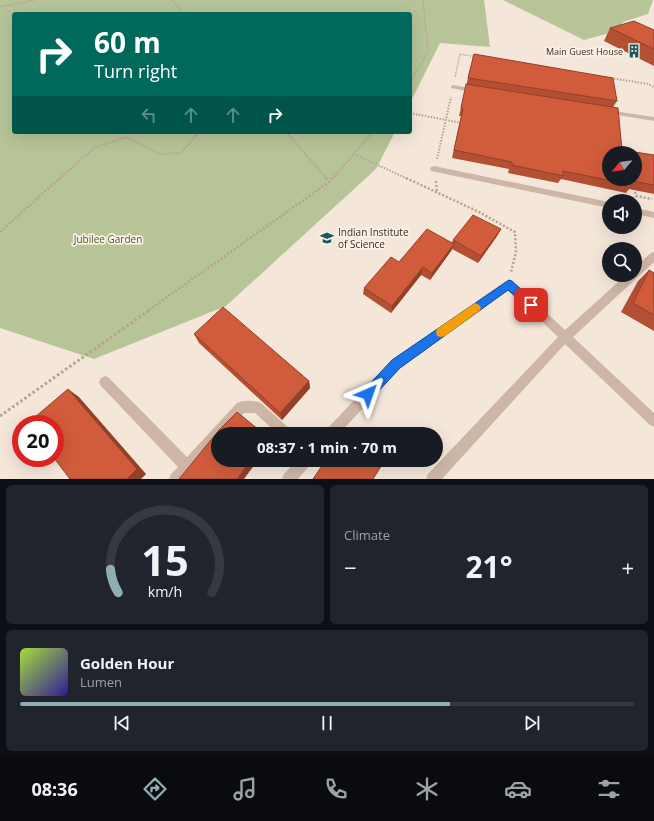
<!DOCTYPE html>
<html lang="en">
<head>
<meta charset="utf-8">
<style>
	body { margin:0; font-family:"Open Sans",sans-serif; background:#20242c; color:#f1f3f6; height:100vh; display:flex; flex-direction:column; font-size:15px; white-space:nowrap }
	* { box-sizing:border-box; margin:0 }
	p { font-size:13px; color:#9ea1a6 }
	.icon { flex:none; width:22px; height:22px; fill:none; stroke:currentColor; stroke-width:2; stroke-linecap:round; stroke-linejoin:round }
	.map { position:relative; height:479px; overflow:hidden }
	.details { display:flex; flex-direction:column; gap:6px; padding:6px; background:#0d0f14; flex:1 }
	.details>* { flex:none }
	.banner { position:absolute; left:12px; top:12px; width:400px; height:122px; border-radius:4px; box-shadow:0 4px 16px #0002; background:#00695c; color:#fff; overflow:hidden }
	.needle { width:26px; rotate:241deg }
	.buttons { position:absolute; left:602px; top:146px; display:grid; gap:8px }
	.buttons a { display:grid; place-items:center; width:40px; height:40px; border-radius:50%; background:#171b24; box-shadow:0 4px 16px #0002; font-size:20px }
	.speed { position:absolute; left:12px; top:415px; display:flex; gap:8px; font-size:20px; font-weight:700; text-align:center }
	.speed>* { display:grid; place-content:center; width:52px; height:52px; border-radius:50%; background:#171b24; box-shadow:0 4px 16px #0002; line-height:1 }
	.speed .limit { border:6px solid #d22; background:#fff; color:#111 }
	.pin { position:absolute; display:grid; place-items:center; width:34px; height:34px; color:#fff; margin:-17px; border-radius:8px; box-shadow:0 2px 6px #0006 }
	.me { position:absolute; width:44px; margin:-22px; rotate:43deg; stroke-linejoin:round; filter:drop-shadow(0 0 3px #0008) }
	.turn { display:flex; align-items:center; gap:14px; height:84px; padding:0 16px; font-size:18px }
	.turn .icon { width:52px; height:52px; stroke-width:2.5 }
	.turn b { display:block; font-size:28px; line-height:34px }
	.lanes { display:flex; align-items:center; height:38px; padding:0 16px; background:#0003; justify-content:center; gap:20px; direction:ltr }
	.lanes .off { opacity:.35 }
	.big { font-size:30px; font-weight:700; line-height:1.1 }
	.details .widget { flex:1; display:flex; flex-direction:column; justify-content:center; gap:6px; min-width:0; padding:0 14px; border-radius:6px; background:#20242c }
	.details .dial { align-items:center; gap:0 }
	.dial svg { height:104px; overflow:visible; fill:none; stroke:#363941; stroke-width:7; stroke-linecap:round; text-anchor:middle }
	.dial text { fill:#f1f3f6; stroke:none }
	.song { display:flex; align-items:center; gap:12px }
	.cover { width:48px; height:48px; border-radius:6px; background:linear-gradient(135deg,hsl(80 70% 55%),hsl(250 70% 35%)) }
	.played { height:4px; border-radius:2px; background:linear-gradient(90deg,#8faeb1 70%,#363941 70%) }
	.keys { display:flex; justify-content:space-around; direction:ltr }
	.heat { display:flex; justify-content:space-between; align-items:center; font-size:22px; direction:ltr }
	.details .tiles { flex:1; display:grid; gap:6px; grid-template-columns:1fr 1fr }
	.widget:last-child { grid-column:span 2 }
	.trip { position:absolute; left:211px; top:427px; width:232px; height:40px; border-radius:20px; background:#171b24; box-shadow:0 4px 16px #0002; font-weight:700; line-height:40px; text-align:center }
	.tabs { display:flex; height:64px; justify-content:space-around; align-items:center; background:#090b0e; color:#9ea1a6 }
	.tabs .icon { width:28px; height:28px }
	.tabs .on { color:#8faeb1 }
	.tabs b { font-size:18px; color:#f1f3f6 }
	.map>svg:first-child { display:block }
	.green { fill:#b6c498 }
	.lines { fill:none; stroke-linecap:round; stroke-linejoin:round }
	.path-far3 { stroke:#b9a08f; stroke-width:1.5; stroke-dasharray:1 1; stroke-linecap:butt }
	.path-far2 { stroke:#b9a08f; stroke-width:2; stroke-dasharray:1.5 1.5; stroke-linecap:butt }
	.path-far1 { stroke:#b9a08f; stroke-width:2.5; stroke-dasharray:2 2; stroke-linecap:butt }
	.path { stroke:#b9a08f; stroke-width:3; stroke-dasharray:2.5 2.5; stroke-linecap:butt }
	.service { fill:#cdb6a5; fill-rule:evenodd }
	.wall { fill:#b34f33 }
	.shaded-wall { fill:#924029 }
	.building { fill:#d05c3b; stroke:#924029; fill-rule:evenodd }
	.route { fill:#1a73e8; stroke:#114b97 }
	.slow { fill:#f59e0b }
	.labels { text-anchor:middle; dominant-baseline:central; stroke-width:3.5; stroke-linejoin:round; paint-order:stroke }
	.far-poi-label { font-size:9px; fill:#382c27; stroke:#fbf1e6; text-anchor:end }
	.poi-label { font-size:10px; fill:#382c27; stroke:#fbf1e6; text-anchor:start }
	.park-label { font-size:10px; fill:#485828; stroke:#fbf1e6 }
</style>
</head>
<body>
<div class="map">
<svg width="654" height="479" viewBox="0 0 654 479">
	<rect width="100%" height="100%" fill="#f4e7da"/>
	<path class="green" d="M0,0H484L490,47L440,43L410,103V14H14V132H395L376,169L226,306L94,359L0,328Z
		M503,0H653L648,14L623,22L617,31L584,40Z"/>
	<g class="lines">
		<path class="path-far3" d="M172,0L184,14
			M0,7L35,0
			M455,77L460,54L476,57
			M412,78L428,52L423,0
			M611,78H613"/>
		<path class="path-far2" d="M611,78L648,84L654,87
			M410,82L413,77
			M410,113L462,123
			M286,132L327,179
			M354,154L408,179
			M437,159L451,97
			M59,179L94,148L126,137L160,154L181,153L199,132
			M332,179L373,132"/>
		<path class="path-far1" d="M326,178L329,182L332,178
			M406,178L479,212L515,232L516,252L511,272
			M436,181L437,193
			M634,188L636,196L652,199
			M0,232L60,178
			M149,310L329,182"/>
		<path class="path" d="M0,416L151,309"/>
		<path class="service" d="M453,85L476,89L479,91L476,93L451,88V86Z
			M607,110L654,117V121L605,113L604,112Z
			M434,166L609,202V208L431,171L430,169L431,167Z
			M635,208L654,212V218L635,214Z
			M654,252V262L573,337L654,413V427L650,425L565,344L442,479H426L428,474L558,337L509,290L400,368L339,434H324L326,430L392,360L506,281L509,280L512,281L565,330L626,275H635V267L651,253Z
			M105,376L109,378L187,457L237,403C244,400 254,400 261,403L291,430L293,434H278L255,413H244L225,434H218V442L185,479H169L171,474L178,467L101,386L99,382L101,378Z
			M297,460H311L310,465L298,479H282L284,474Z"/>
	</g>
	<path class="wall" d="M610,28L654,30V66L604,41Z
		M474,54L617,101L613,107L622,150L654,155V194L629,189L626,193L561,179L558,183L508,173L509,169L452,158L461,116H459L466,86Z
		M501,229L497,236L478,263L452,249L451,251L430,280L421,275L391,313L363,294L364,288L399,262L452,242L453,240Z
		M649,270L654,273V331L621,312L638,281Z
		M194,334L309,381L310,388L282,420L199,343Z"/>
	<path class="shaded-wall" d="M501,229L497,236L478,263L481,256Z
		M454,244L451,251L430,280L432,273Z
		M423,267L421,275L391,313L392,306Z
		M309,381L310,388L282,420L280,413Z
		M68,389L79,397L146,474L141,479H127Z
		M251,460H258L244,479H237Z"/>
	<path class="building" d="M634,21L654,30V49L610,28Z
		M474,54L613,78L617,101L468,78Z
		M466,84L618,108L622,150L654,155V185L632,181V185L563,171V176L512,165V162L454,150L463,109L461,108ZM609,153H635V179H609Z
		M473,215L501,229L481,256L453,240Z
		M427,229L454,244L432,273L423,267L392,306L364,288L391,257L399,262Z
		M649,270L654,273V315L633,303Z
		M223,307L309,381L280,413L194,334Z
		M68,389L137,469L127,479H70L54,458H55V424H28V423Z
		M237,412L264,434H218V460H251L237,479H179L220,429Z
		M349,427L357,434H344Z
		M326,460H385L373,479H313Z"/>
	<path class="route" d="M509,280L512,281L535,302L536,305L535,308L531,310L528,308L508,290L400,368L372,398L368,400L364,398L362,394L364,390L392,360Z"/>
	<path class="slow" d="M475,303L479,305L481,308L479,311L445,336L441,337L437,336L436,332L437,329Z"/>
	<defs>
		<g id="building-bare" transform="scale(1.08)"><path d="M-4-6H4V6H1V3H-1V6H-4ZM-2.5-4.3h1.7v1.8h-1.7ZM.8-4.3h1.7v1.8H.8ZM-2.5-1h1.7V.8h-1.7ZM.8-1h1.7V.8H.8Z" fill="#185a5d" stroke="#fbf1e6" stroke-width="2.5" paint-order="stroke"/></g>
		<g id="university-bare" transform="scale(1.08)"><path d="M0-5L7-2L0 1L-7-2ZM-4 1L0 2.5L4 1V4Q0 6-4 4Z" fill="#185a5d" stroke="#fbf1e6" stroke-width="2.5" paint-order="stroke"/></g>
	</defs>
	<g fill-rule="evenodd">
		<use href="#building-bare" x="634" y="51"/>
		<use href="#university-bare" x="327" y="238"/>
	</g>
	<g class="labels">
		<g class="far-poi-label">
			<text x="623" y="51">Main Guest House</text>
		</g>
		<g class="poi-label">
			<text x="338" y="232">Indian Institute<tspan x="338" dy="12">of Science</tspan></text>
		</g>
		<g class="park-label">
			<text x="108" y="239">Jubilee Garden</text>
		</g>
	</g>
</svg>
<div class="buttons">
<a><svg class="needle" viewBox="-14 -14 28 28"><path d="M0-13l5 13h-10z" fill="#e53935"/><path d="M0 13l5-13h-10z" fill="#9ea1a6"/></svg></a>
<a><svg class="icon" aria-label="sound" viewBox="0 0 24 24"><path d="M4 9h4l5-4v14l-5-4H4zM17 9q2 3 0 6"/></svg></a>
<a><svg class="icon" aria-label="search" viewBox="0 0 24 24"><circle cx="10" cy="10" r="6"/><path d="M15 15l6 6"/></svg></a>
</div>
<div class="speed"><div class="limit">20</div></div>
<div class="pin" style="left:531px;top:305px;background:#d93025"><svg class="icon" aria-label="arrive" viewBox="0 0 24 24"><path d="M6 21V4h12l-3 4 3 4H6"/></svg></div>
<svg class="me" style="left:368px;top:394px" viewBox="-20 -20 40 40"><path d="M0-17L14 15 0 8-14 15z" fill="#1a73e8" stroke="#fff" stroke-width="4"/></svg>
<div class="trip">08:37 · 1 min · 70 m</div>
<div class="banner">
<div class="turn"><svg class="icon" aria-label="right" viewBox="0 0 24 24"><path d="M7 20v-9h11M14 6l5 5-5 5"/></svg><div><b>60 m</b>Turn right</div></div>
<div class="lanes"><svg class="icon off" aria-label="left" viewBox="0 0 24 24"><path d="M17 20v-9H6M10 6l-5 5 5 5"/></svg><svg class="icon off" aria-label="ahead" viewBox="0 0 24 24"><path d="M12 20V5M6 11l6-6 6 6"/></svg><svg class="icon off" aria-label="ahead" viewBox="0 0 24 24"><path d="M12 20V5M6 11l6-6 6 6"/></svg><svg class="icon" aria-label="right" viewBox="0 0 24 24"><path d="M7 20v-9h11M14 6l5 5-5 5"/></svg></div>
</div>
</div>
<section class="details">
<div class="tiles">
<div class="widget dial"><svg viewBox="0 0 100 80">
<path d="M14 69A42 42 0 1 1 86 69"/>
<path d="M14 69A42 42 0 0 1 8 51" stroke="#8faeb1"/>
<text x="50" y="56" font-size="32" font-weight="700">15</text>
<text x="50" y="72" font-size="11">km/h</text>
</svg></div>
<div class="widget"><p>Climate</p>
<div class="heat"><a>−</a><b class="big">21°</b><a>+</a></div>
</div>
<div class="widget">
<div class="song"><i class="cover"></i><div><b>Golden Hour</b><p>Lumen</p></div></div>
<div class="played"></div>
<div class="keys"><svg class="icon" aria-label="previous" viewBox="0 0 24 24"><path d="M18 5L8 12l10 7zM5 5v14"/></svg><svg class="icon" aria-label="pause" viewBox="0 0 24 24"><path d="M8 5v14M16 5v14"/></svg><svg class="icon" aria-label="next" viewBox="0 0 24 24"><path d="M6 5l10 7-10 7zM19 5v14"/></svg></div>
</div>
</div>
</section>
<nav class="tabs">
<b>08:36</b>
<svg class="icon on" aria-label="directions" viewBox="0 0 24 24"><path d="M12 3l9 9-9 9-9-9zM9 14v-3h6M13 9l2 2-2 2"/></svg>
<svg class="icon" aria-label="music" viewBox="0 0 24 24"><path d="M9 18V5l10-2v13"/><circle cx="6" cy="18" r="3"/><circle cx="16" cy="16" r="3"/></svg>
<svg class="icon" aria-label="phone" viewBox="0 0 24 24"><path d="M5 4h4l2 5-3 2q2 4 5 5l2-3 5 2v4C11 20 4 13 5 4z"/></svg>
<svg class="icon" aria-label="climate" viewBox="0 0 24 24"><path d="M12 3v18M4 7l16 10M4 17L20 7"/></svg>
<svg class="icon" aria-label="car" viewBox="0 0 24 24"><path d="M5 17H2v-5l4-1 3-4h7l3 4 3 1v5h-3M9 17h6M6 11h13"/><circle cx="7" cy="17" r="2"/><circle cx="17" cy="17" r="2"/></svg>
<svg class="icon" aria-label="filters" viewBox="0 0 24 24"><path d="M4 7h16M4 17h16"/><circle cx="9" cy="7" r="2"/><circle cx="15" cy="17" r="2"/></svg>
</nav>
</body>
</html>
